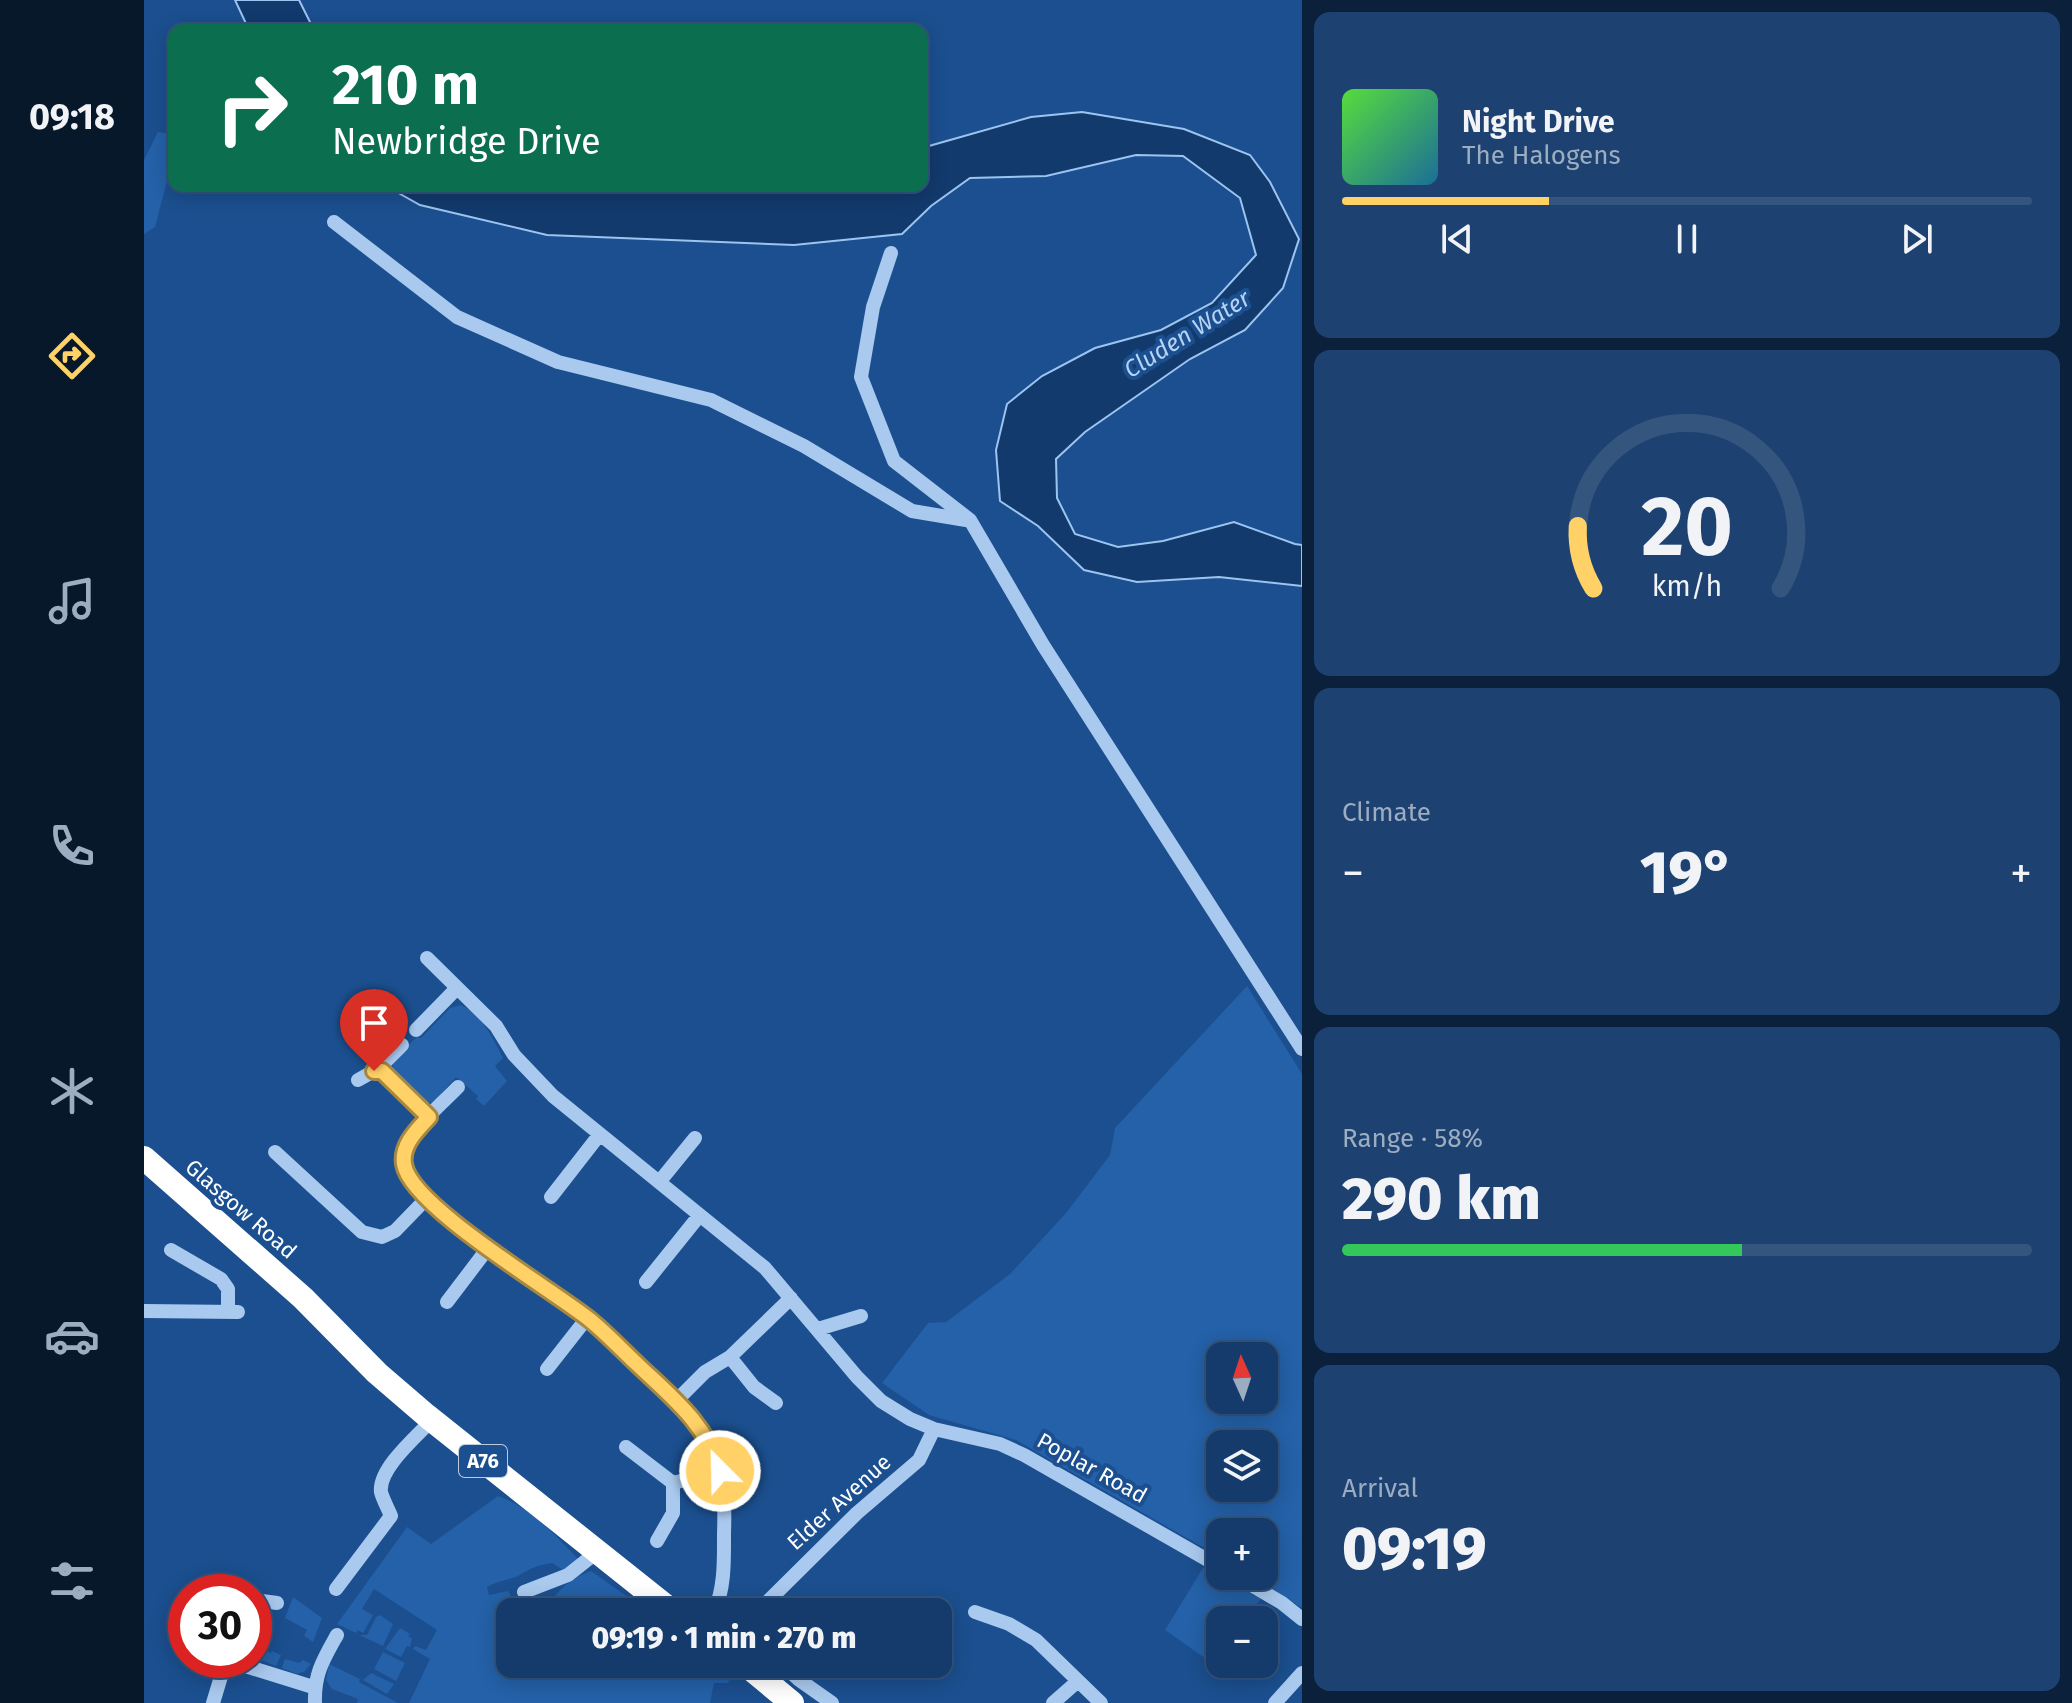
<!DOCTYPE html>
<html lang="en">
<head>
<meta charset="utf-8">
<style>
	body { margin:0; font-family:"Fira Sans",sans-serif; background:#1d4271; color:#f1f3f6; height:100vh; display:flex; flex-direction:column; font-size:30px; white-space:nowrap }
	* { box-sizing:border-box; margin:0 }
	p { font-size:26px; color:#9dadc1 }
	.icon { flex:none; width:44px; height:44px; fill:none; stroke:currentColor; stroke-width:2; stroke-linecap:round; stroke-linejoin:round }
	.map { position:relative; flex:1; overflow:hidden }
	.side { display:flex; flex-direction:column; gap:12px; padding:12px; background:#0b203b; width:770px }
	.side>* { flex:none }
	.banner { position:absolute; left:24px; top:24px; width:760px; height:168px; border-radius:16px; box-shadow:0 4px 20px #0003,0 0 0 2px #33557e; background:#0b6e4f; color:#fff; overflow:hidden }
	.needle { width:52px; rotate:357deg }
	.controls { position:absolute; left:1062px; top:1342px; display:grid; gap:16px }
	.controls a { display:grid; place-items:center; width:72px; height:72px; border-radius:16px; background:#143b6b; box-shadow:0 4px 20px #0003,0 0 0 2px #33557e; font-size:40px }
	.speed { position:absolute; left:24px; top:1574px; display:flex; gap:16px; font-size:40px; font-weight:700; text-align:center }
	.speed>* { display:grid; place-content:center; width:104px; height:104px; border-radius:50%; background:#143b6b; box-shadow:0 4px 20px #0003,0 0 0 2px #33557e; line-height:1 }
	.speed .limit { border:12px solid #d22; background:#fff; color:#111 }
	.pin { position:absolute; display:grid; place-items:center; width:68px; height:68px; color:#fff; margin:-82px -34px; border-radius:50% 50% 50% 0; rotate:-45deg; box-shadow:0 0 8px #0007 }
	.pin .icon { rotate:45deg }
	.me { position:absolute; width:88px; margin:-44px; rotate:337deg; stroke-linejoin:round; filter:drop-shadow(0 0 6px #0008) }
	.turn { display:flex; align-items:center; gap:28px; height:168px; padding:0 32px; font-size:36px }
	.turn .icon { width:104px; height:104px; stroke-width:2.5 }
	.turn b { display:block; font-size:56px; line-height:68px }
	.big { font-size:60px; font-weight:800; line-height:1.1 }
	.side .card { flex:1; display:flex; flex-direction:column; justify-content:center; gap:12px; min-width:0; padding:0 28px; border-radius:16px; background:#1d4271 }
	.side .dial { align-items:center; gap:0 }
	.dial svg { height:208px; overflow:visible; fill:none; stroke:#33557e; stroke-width:7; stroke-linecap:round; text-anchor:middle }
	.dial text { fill:#f1f3f6; stroke:none }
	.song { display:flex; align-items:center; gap:24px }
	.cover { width:96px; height:96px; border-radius:12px; background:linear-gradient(135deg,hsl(110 70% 55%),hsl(200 70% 35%)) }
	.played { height:8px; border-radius:4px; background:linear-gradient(90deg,#ffd166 30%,#33557e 30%) }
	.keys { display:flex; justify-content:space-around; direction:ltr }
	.heat { display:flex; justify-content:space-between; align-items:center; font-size:44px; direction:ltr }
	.charge { height:12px; border-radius:6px; background:linear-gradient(90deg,#34c759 58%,#33557e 0) }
	.trip { position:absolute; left:352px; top:1598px; width:456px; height:80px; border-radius:16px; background:#143b6b; box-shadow:0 4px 20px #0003,0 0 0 2px #33557e; font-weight:800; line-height:80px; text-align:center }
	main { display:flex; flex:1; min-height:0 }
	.tabs { display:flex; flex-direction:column; width:144px; justify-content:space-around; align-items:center; background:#08182b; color:#9dadc1 }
	.tabs .icon { width:56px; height:56px }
	.tabs .active { color:#ffd166 }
	.tabs b { font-size:36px; color:#f1f3f6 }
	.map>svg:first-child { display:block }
	.green { fill:#2461a8; fill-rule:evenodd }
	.water { fill:#123a6d; stroke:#9cc4f0; stroke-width:2 }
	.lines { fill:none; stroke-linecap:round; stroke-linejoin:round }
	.minor { stroke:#a9c9ee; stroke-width:14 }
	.highway { stroke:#fff; stroke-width:24 }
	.route-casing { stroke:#a68842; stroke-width:20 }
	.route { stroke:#ffd166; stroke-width:14 }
	.labels { text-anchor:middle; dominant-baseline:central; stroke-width:8; stroke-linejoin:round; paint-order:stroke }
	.shield { fill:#1b4f8f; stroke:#bbcadd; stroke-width:2 }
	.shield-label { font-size:20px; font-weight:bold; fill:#fff }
	.street-label { font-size:22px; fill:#fff; stroke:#1b4f8f }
	.water-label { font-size:24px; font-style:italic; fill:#b5d3f5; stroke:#1b4f8f }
</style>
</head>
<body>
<main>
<nav class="tabs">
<b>09:18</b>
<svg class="icon active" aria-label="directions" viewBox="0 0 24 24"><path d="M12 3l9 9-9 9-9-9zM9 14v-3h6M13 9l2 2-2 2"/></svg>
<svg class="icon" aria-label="music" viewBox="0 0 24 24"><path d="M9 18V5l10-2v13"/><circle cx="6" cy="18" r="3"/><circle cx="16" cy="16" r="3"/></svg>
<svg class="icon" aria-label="phone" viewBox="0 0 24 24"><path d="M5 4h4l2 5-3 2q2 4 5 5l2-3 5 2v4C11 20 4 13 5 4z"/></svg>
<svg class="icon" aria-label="climate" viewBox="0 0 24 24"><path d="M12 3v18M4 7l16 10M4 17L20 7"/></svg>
<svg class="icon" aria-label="car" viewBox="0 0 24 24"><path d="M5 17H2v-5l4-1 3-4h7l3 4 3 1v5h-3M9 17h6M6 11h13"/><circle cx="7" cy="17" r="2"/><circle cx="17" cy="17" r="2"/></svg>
<svg class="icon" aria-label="filters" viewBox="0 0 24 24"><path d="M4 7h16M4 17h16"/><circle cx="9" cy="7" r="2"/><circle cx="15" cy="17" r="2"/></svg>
</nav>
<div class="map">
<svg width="1158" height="1703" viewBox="0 0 1158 1703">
	<rect width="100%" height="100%" fill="#1b4f8f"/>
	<path class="green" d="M14,132L28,134L30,154L11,227L0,234V160Z
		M1103,986L1158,1074V1608L1109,1576H1120V1532H1076V1557L872,1440L785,1415L738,1383L784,1323L802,1322L866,1274L922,1213L966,1155L971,1128ZM1120,1356V1400H1076V1356ZM1076,1444H1120V1488H1076Z
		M317,1005C338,1014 349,1039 359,1058L351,1066L363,1081L340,1106L332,1099L334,1096L312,1077L289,1103L276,1102L248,1071L250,1058L273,1037L277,1038L306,1008Z
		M354,1496C387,1507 412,1536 436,1561L419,1570L408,1563C392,1566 389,1567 376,1575C366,1580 355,1580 343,1587L345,1595L364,1591L376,1612H366V1664H574L589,1676L583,1683H570L566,1703H265L286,1659L269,1649L271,1646L282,1650L293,1630L230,1589L218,1609L229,1615L219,1633L214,1630L212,1633L193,1624L263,1527L287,1544Z
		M1059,1568L1117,1599L1099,1620H1076V1648L1065,1661L1021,1630Z
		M447,1571L505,1612H399C415,1590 421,1581 447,1571Z
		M149,1597L178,1618L169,1642L160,1636L163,1630L141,1618Z
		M236,1615L249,1624L239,1646L215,1635H223L232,1617Z
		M256,1628L266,1634L264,1637L268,1638L266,1647L263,1646L257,1657L241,1649Z
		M110,1632L117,1636L113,1645L126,1653L128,1651L137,1655L132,1666L110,1657Z
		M239,1652L261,1663L252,1681L230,1669Z
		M141,1659L155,1663L159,1660L167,1664L161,1671L153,1674L138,1668Z
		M185,1664L216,1679L215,1682L254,1703H213L214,1699L188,1689L182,1680Z
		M227,1673L250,1684L243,1694L219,1680Z"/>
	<path class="water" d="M91,0H155L170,30H105Z
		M938,112L1040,129L1106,155L1126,182L1155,239L1139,288L1101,330L1046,359L941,432L912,459L913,498L931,534L974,547L1019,541L1090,522L1151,544L1158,545V586L1075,577L993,582L940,570L894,526L856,501L852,450L863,404L898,376L951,348L1017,330L1068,303L1112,255L1096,198L1039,156L992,155L902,176L826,178L787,206L758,234L650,245L403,235L276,205L242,186L689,190L703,186H778V150L785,146L887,117Z"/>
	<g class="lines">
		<path class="minor" d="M190,222L313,317L414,362L567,400L660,446L768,511L822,520
			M747,253L729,307L717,377L750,461L826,520L899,645L1158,1049
			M283,958L352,1026L370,1055L409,1096L621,1268L713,1377L737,1401L766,1419L790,1429L856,1444L880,1455L1076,1567
			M272,1030L313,988
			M238,1071L285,1117
			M214,1080L230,1071H238L239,1064L258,1045
			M314,1087C297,1105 256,1137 260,1164C264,1190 293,1208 312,1222C355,1256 402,1285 445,1319C469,1337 489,1361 511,1382C530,1399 552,1417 565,1439C581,1468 581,1503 580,1534C580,1560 581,1588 570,1612
			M131,1152L218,1232L238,1237L251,1231L282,1199
			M516,1181L551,1138
			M407,1197L456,1134
			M27,1250L77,1279L84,1289V1312
			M502,1282L555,1216
			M303,1302L344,1248
			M0,1311L94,1312
			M674,1329L717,1316
			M586,1357L610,1387L632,1403
			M403,1369L443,1318
			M533,1400L561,1372L586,1357L647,1298
			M482,1447L529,1483V1513L513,1541
			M529,1483L576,1471
			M1092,1576L1138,1603L1158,1619
			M192,1589L247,1516C244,1508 239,1500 237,1492C234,1469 273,1436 288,1420
			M380,1592L424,1575L453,1552
			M110,1600L133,1603
			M613,1612L713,1513L775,1460L790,1429
			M831,1612L865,1624L892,1640L957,1703
			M82,1660L169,1687
			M638,1664L654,1679L688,1703
			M69,1703L82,1660
			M171,1703C170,1674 179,1660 193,1635
			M909,1703L934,1681
			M1131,1703L1158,1673"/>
		<path class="highway" d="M0,1158L159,1298L233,1373L283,1416L529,1612
			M601,1664L648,1703"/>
	</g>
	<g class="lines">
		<g class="route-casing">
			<path id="route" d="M230,1071H238L285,1117C273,1130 257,1145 260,1164C266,1206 409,1290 446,1320C463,1334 479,1351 495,1366C529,1398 563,1425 576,1471"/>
		</g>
		<use href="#route" class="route"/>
	</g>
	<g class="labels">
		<rect class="shield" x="315" y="1445" width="48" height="32" rx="6"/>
		<g class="shield-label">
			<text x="339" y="1461">A76</text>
		</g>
		<g class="street-label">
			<text transform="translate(97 1209) rotate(41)">Glasgow Road</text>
			<text transform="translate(948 1468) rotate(29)">Poplar Road</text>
			<text transform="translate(695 1502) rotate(-42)">Elder Avenue</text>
		</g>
		<g class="water-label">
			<text transform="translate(1043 334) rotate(-32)">Cluden Water</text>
		</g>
	</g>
</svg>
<div class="controls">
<a><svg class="needle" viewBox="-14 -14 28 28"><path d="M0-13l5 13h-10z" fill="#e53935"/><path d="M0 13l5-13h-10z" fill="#9dadc1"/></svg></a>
<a><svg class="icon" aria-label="layers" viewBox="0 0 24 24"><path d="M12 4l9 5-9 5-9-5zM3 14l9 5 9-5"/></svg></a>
<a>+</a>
<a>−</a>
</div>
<div class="speed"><div class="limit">30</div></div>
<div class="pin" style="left:230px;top:1071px;background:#d93025"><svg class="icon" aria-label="arrive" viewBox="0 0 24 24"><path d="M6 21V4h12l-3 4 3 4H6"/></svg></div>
<svg class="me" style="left:576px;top:1471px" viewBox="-20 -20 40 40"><circle r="17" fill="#ffd166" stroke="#fff" stroke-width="3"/><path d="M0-11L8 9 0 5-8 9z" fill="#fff"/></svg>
<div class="trip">09:19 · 1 min · 270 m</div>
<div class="banner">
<div class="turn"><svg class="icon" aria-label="right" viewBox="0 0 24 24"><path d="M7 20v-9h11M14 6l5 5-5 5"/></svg><div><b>210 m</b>Newbridge Drive</div></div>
</div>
</div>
<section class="side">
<div class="card">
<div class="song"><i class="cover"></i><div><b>Night Drive</b><p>The Halogens</p></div></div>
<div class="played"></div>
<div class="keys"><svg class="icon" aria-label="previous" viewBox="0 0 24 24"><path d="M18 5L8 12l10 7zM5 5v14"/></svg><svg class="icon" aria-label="pause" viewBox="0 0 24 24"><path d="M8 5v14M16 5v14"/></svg><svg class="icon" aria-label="next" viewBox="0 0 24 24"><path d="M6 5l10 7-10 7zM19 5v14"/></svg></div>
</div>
<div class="card dial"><svg viewBox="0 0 100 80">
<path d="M14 69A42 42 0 1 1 86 69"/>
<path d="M14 69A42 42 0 0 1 8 45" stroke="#ffd166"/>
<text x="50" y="56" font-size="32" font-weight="700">20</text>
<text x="50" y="72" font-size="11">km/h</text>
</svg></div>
<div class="card"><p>Climate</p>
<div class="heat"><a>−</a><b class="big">19°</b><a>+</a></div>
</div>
<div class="card"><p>Range · 58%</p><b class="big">290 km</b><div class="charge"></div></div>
<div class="card"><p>Arrival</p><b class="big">09:19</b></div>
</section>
</main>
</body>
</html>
